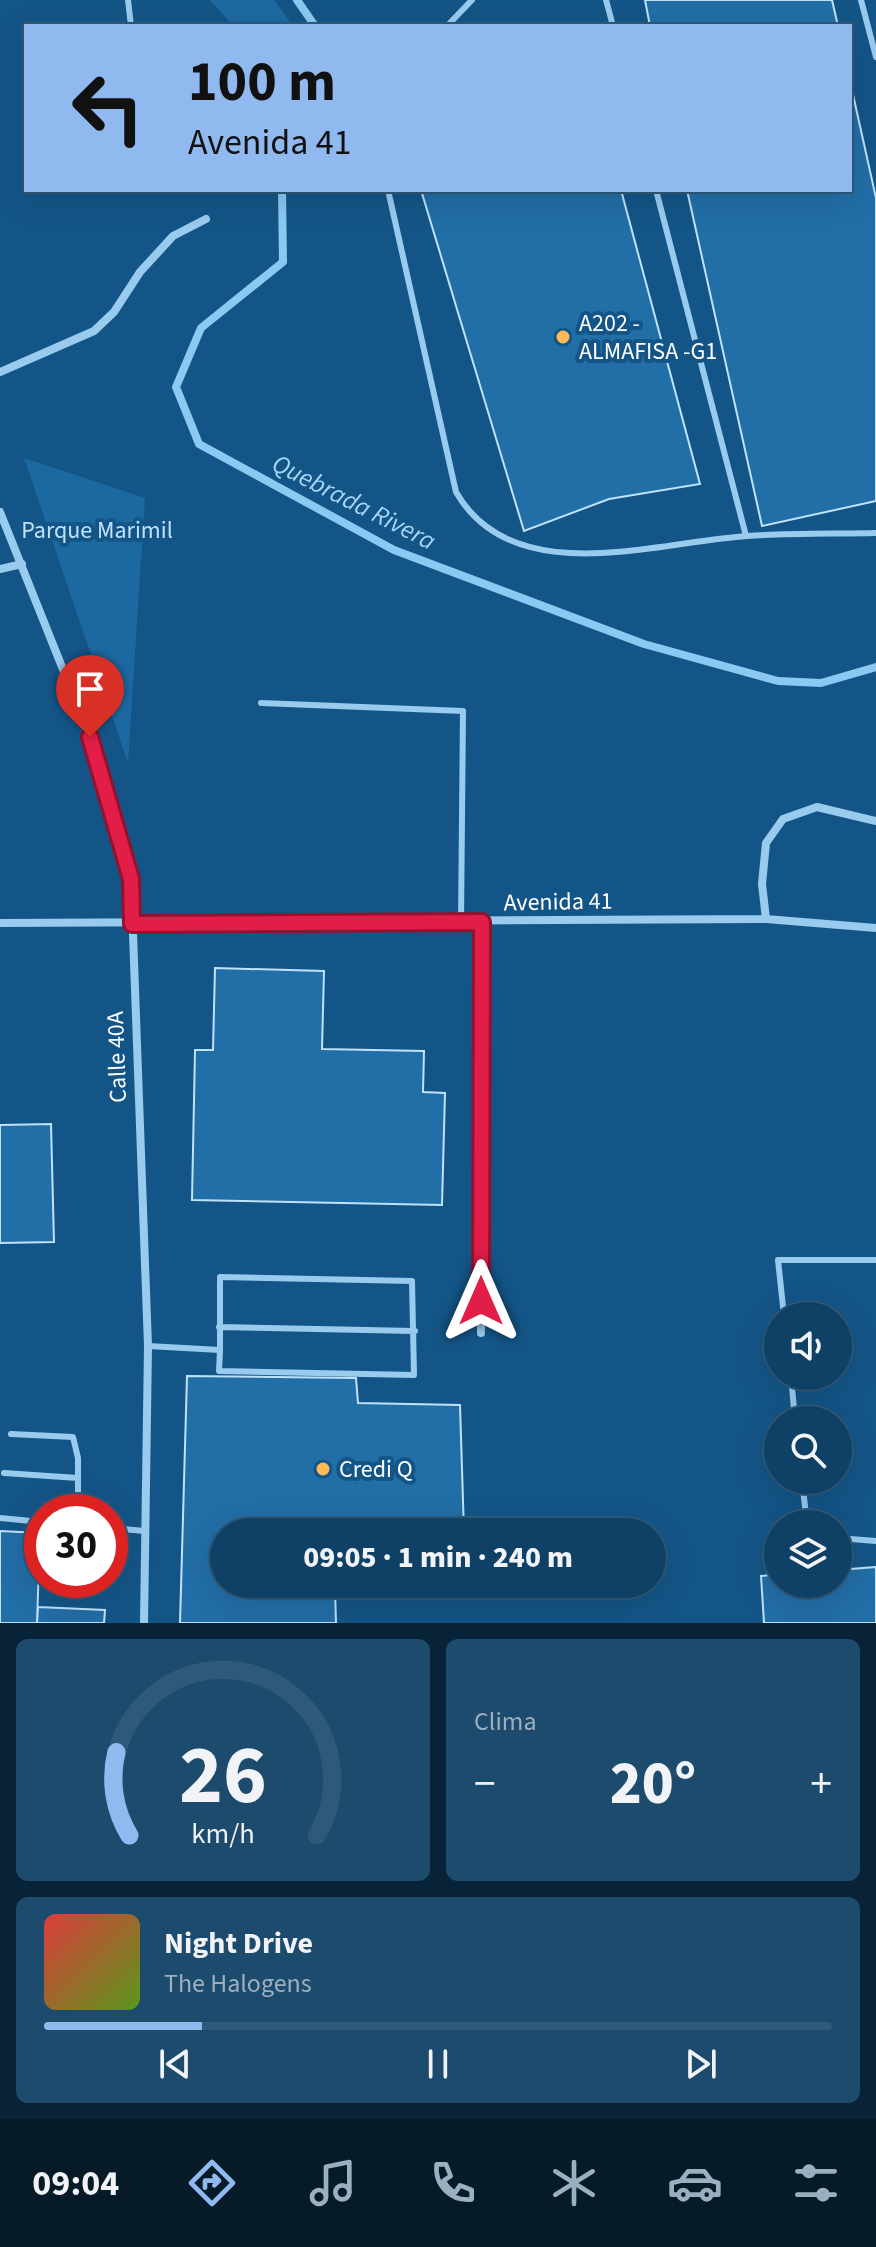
<!DOCTYPE html>
<html lang="es">
<head>
<meta charset="utf-8">
<style>
	body { margin:0; font-family:"Source Sans 3",sans-serif; background:#1d4b6e; color:#f1f3f6; height:100vh; display:flex; flex-direction:column; font-size:30px; white-space:nowrap }
	* { box-sizing:border-box; margin:0 }
	p { font-size:26px; color:#9bafbf }
	.icon { flex:none; width:44px; height:44px; fill:none; stroke:currentColor; stroke-width:2; stroke-linecap:round; stroke-linejoin:round }
	.map { position:relative; height:1623px; overflow:hidden }
	.drawer { display:flex; flex-direction:column; gap:16px; padding:16px; background:#082338; flex:1 }
	.drawer>* { flex:none }
	.top-card { position:absolute; left:24px; top:24px; width:828px; height:168px; border-radius:0px; box-shadow:0 8px 32px #0002,0 0 0 2px #2f5979; background:#90b9f0; color:#111; overflow:hidden }
	.fabs { position:absolute; left:764px; top:1302px; display:grid; gap:16px }
	.fabs a { display:grid; place-items:center; width:88px; height:88px; border-radius:50%; background:#0f4065; box-shadow:0 8px 32px #0002,0 0 0 2px #2f5979; font-size:40px }
	.speed { position:absolute; left:24px; top:1494px; display:flex; gap:16px; font-size:40px; font-weight:700; text-align:center }
	.speed>* { display:grid; place-content:center; width:104px; height:104px; border-radius:50%; background:#0f4065; box-shadow:0 8px 32px #0002,0 0 0 2px #2f5979; line-height:1 }
	.speed .limit { border:12px solid #d22; background:#fff; color:#111 }
	.pin { position:absolute; display:grid; place-items:center; width:68px; height:68px; color:#fff; margin:-82px -34px; border-radius:50% 50% 50% 0; rotate:-45deg; box-shadow:0 0 8px #0007 }
	.pin .icon { rotate:45deg }
	.me { position:absolute; width:88px; margin:-44px; rotate:0deg; stroke-linejoin:round; filter:drop-shadow(0 0 6px #0008) }
	.turn { display:flex; align-items:center; gap:28px; height:168px; padding:0 32px; font-size:36px }
	.turn .icon { width:104px; height:104px; stroke-width:2.5 }
	.turn b { display:block; font-size:56px; line-height:68px }
	.big { font-size:60px; font-weight:800; line-height:1.1 }
	.drawer .tile { flex:1; display:flex; flex-direction:column; justify-content:center; gap:12px; min-width:0; padding:0 28px; border-radius:12px; background:#1d4b6e }
	.drawer .dial { align-items:center; gap:0 }
	.dial svg { height:208px; overflow:visible; fill:none; stroke:#2f5979; stroke-width:7; stroke-linecap:round; text-anchor:middle }
	.dial text { fill:#f1f3f6; stroke:none }
	.song { display:flex; align-items:center; gap:24px }
	.cover { width:96px; height:96px; border-radius:12px; background:linear-gradient(135deg,hsl(0 70% 55%),hsl(90 70% 35%)) }
	.played { height:8px; border-radius:4px; background:linear-gradient(90deg,#90b9f0 20%,#2f5979 20%) }
	.keys { display:flex; justify-content:space-around; direction:ltr }
	.heat { display:flex; justify-content:space-between; align-items:center; font-size:44px; direction:ltr }
	.drawer .tiles { flex:1; display:grid; gap:16px; grid-template-columns:1fr 1fr }
	.tile:last-child { grid-column:span 2 }
	.trip { position:absolute; left:210px; top:1518px; width:456px; height:80px; border-radius:40px; background:#0f4065; box-shadow:0 8px 32px #0002,0 0 0 2px #2f5979; font-weight:800; line-height:80px; text-align:center }
	.menu { display:flex; height:128px; justify-content:space-around; align-items:center; background:#061a28; color:#9bafbf }
	.menu .icon { width:56px; height:56px }
	.menu .selected { color:#90b9f0 }
	.menu b { font-size:36px; color:#f1f3f6 }
	.map>svg:first-child { display:block }
	.green { fill:#1c69a1 }
	.lines { fill:none; stroke-linecap:round; stroke-linejoin:round }
	.stream { stroke:#8bc8f2; stroke-width:8 }
	.building { fill:#226ea7; stroke:#bfe2fb; stroke-width:2 }
	.lane { stroke:#99cbef; stroke-width:6 }
	.street { stroke:#99cbef; stroke-width:8 }
	.route-casing { stroke:#92132f; stroke-width:20 }
	.route { stroke:#e11d48; stroke-width:14 }
	.poi-dot { fill:#ffb957; stroke:#145587; stroke-width:3 }
	.labels { text-anchor:middle; dominant-baseline:central; stroke-width:8; stroke-linejoin:round; paint-order:stroke }
	.poi-label { font-size:24px; fill:#fff; stroke:#145587; text-anchor:start }
	.park-label { font-size:24px; fill:#bfe2fb; stroke:#145587 }
	.street-label { font-size:24px; fill:#fff; stroke:#145587 }
	.water-label { font-size:26px; font-style:italic; fill:#a5d4f7; stroke:#145587 }
</style>
</head>
<body>
<div class="map">
<svg width="876" height="1623" viewBox="0 0 876 1623">
	<rect width="100%" height="100%" fill="#145587"/>
	<path class="green" d="M210,0H274L293,26H233Z
		M24,458L145,498L128,763Z"/>
	<g class="lines">
		<path class="stream" d="M297,0L315,26
			M282,190L283,262L201,328L176,387L199,444L394,550L644,644L778,681L821,683L876,667"/>
	</g>
	<path class="building" d="M645,0H832L838,26H650Z
		M850,81L876,198V501L762,526L687,190H850Z
		M421,190H621L700,484L609,499L524,531Z
		M215,968L324,971L322,1049L424,1051L423,1092L445,1093L442,1205L192,1200L195,1050H213Z
		M51,1124L54,1242L0,1243V1125Z
		M187,1376L356,1378L358,1403L460,1405L464,1532H224V1584L465,1585L335,1588L336,1623H180Z
		M0,1531L40,1533L37,1623H0Z
		M876,1567V1623H764L761,1576L778,1574V1584H838V1570Z
		M38,1607L105,1610L104,1623H37Z"/>
	<g class="lines">
		<path class="lane" d="M128,0L131,26
			M606,0L613,26
			M861,0L876,57
			M447,26L472,0
			M388,190L456,492C513,591 656,542 747,536C790,533 833,534 876,533
			M656,190L746,536
			M261,703L463,711L461,923
			M784,1316L778,1260H876
			M219,1327L415,1331
			M148,1346L220,1350L219,1371L414,1375L412,1281L220,1277V1350
			M791,1376L795,1420
			M11,1434L73,1437L78,1458V1512
			M4,1473L78,1478
			M802,1480L807,1524
			M0,1518L42,1522
			M110,1528L145,1531
			M838,1538L876,1541"/>
		<path class="street" d="M0,372L94,331L114,312L140,272L173,236L206,219
			M0,512L90,737L131,879L148,1346L144,1623
			M0,569L22,564
			M766,919L762,884L766,843L783,819L817,807L876,821
			M0,923L766,919L876,928
			M481,1333L482,922"/>
	</g>
	<g class="lines">
		<g class="route-casing">
			<path id="route" d="M90,737L131,879L132,924L482,922L481,1301"/>
		</g>
		<use href="#route" class="route"/>
	</g>
	<g class="poi-dot">
		<circle cx="563" cy="337" r="8"/>
		<circle cx="323" cy="1469" r="8"/>
	</g>
	<g class="labels">
		<g class="poi-label">
			<text x="579" y="323">A202 -<tspan x="579" dy="28">ALMAFISA -G1</tspan></text>
			<text x="339" y="1469">Credi Q</text>
		</g>
		<g class="park-label">
			<text x="97" y="530">Parque Marimil</text>
		</g>
		<g class="street-label">
			<text transform="translate(558 902) rotate(-1)">Avenida 41</text>
			<text transform="translate(117 1057) rotate(-92)">Calle 40A</text>
		</g>
		<g class="water-label">
			<text transform="translate(354 502) rotate(27)">Quebrada Rivera</text>
		</g>
	</g>
</svg>
<div class="fabs">
<a><svg class="icon" aria-label="sound" viewBox="0 0 24 24"><path d="M4 9h4l5-4v14l-5-4H4zM17 9q2 3 0 6"/></svg></a>
<a><svg class="icon" aria-label="search" viewBox="0 0 24 24"><circle cx="10" cy="10" r="6"/><path d="M15 15l6 6"/></svg></a>
<a><svg class="icon" aria-label="layers" viewBox="0 0 24 24"><path d="M12 4l9 5-9 5-9-5zM3 14l9 5 9-5"/></svg></a>
</div>
<div class="speed"><div class="limit">30</div></div>
<div class="pin" style="left:90px;top:737px;background:#d93025"><svg class="icon" aria-label="arrive" viewBox="0 0 24 24"><path d="M6 21V4h12l-3 4 3 4H6"/></svg></div>
<svg class="me" style="left:481px;top:1301px" viewBox="-20 -20 40 40"><path d="M0-17L14 15 0 8-14 15z" fill="#e11d48" stroke="#fff" stroke-width="4"/></svg>
<div class="trip">09:05 · 1 min · 240 m</div>
<div class="top-card">
<div class="turn"><svg class="icon" aria-label="left" viewBox="0 0 24 24"><path d="M17 20v-9H6M10 6l-5 5 5 5"/></svg><div><b>100 m</b>Avenida 41</div></div>
</div>
</div>
<section class="drawer">
<div class="tiles">
<div class="tile dial"><svg viewBox="0 0 100 80">
<path d="M14 69A42 42 0 1 1 86 69"/>
<path d="M14 69A42 42 0 0 1 9 37" stroke="#90b9f0"/>
<text x="50" y="56" font-size="32" font-weight="700">26</text>
<text x="50" y="72" font-size="11">km/h</text>
</svg></div>
<div class="tile"><p>Clima</p>
<div class="heat"><a>−</a><b class="big">20°</b><a>+</a></div>
</div>
<div class="tile">
<div class="song"><i class="cover"></i><div><b>Night Drive</b><p>The Halogens</p></div></div>
<div class="played"></div>
<div class="keys"><svg class="icon" aria-label="previous" viewBox="0 0 24 24"><path d="M18 5L8 12l10 7zM5 5v14"/></svg><svg class="icon" aria-label="pause" viewBox="0 0 24 24"><path d="M8 5v14M16 5v14"/></svg><svg class="icon" aria-label="next" viewBox="0 0 24 24"><path d="M6 5l10 7-10 7zM19 5v14"/></svg></div>
</div>
</div>
</section>
<nav class="menu">
<b>09:04</b>
<svg class="icon selected" aria-label="directions" viewBox="0 0 24 24"><path d="M12 3l9 9-9 9-9-9zM9 14v-3h6M13 9l2 2-2 2"/></svg>
<svg class="icon" aria-label="music" viewBox="0 0 24 24"><path d="M9 18V5l10-2v13"/><circle cx="6" cy="18" r="3"/><circle cx="16" cy="16" r="3"/></svg>
<svg class="icon" aria-label="phone" viewBox="0 0 24 24"><path d="M5 4h4l2 5-3 2q2 4 5 5l2-3 5 2v4C11 20 4 13 5 4z"/></svg>
<svg class="icon" aria-label="climate" viewBox="0 0 24 24"><path d="M12 3v18M4 7l16 10M4 17L20 7"/></svg>
<svg class="icon" aria-label="car" viewBox="0 0 24 24"><path d="M5 17H2v-5l4-1 3-4h7l3 4 3 1v5h-3M9 17h6M6 11h13"/><circle cx="7" cy="17" r="2"/><circle cx="17" cy="17" r="2"/></svg>
<svg class="icon" aria-label="filters" viewBox="0 0 24 24"><path d="M4 7h16M4 17h16"/><circle cx="9" cy="7" r="2"/><circle cx="15" cy="17" r="2"/></svg>
</nav>
</body>
</html>
